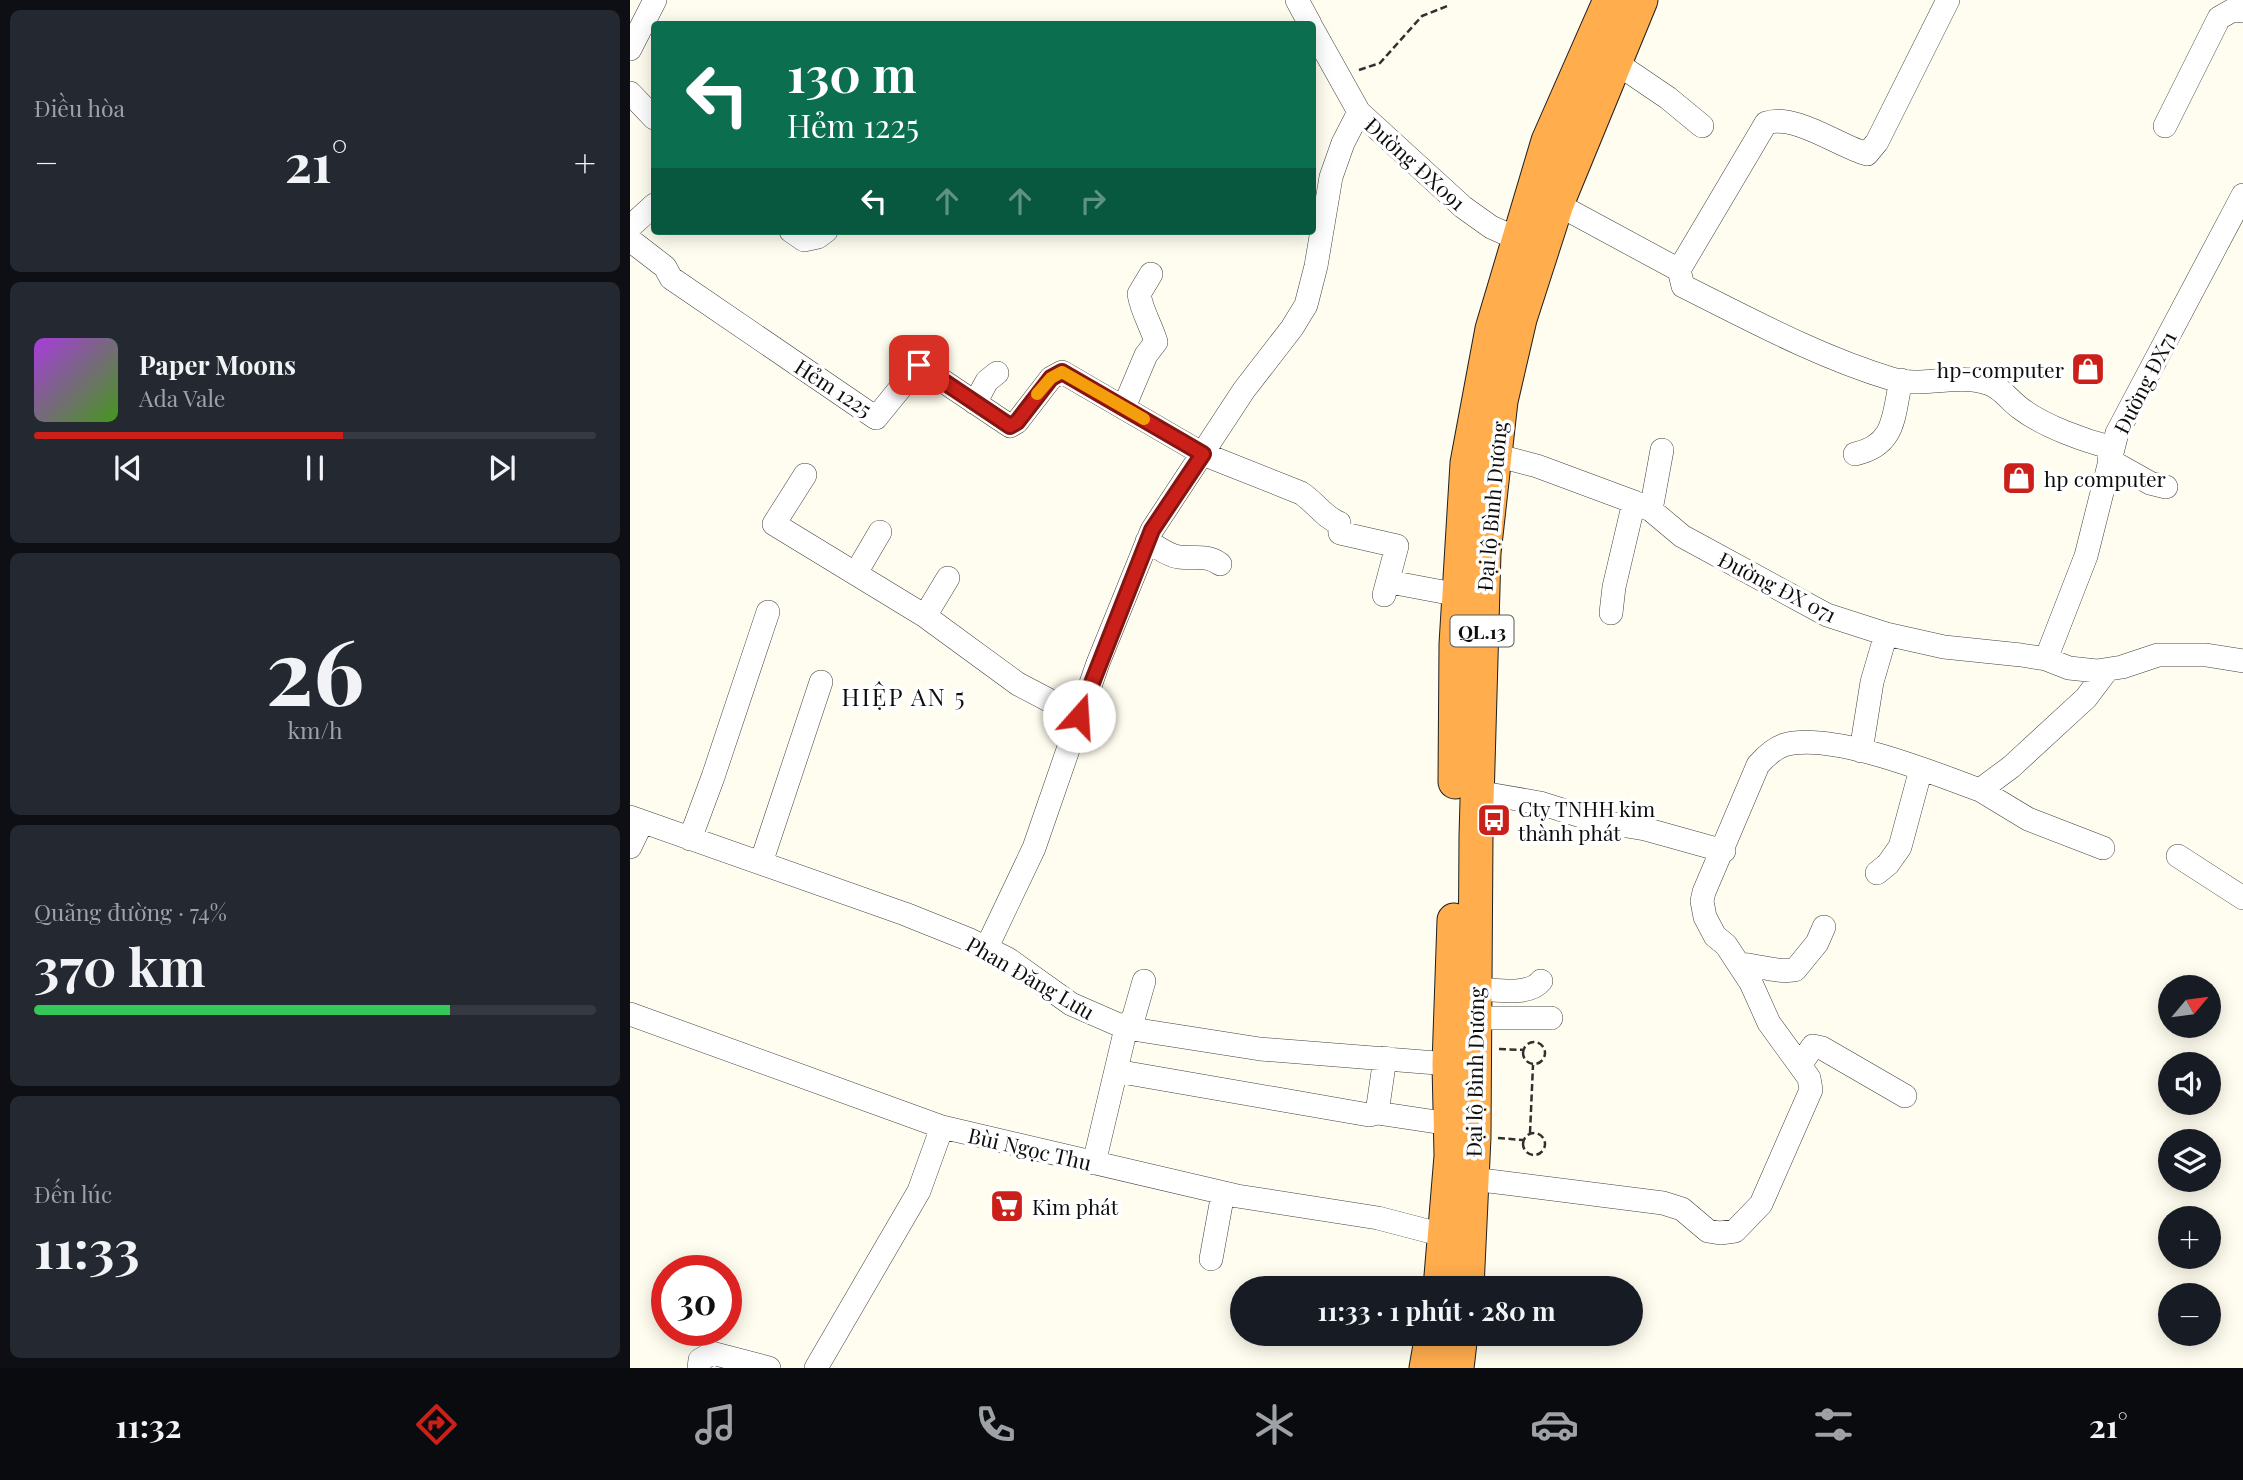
<!DOCTYPE html>
<html lang="vi">
<head>
<meta charset="utf-8">
<style>
	body { margin:0; font-family:"Playfair Display",serif; background:#242831; color:#f1f3f6; height:100vh; display:flex; flex-direction:column; font-size:26px; white-space:nowrap }
	* { box-sizing:border-box; margin:0 }
	p { font-size:23px; color:#9ea1a6 }
	.icon { flex:none; width:38px; height:38px; fill:none; stroke:currentColor; stroke-width:2; stroke-linecap:round; stroke-linejoin:round }
	.map { position:relative; flex:1; overflow:hidden }
	.details { display:flex; flex-direction:column; gap:10px; padding:10px; background:#0d0f14; width:630px }
	.details>* { flex:none }
	.guide { position:absolute; left:21px; top:21px; width:665px; height:214px; border-radius:7px; box-shadow:0 4px 18px #0003; background:#0b6e4f; color:#fff; overflow:hidden }
	.needle { width:46px; rotate:61deg }
	.controls { position:absolute; left:1528px; top:975px; display:grid; gap:14px }
	.controls a { display:grid; place-items:center; width:63px; height:63px; border-radius:50%; background:#171b24; box-shadow:0 4px 18px #0003; font-size:35px }
	.speed { position:absolute; left:21px; top:1255px; display:flex; gap:14px; font-size:35px; font-weight:700; text-align:center }
	.speed>* { display:grid; place-content:center; width:91px; height:91px; border-radius:50%; background:#171b24; box-shadow:0 4px 18px #0003; line-height:1 }
	.speed .limit { border:10px solid #d22; background:#fff; color:#111 }
	.pin { position:absolute; display:grid; place-items:center; width:60px; height:60px; color:#fff; margin:-30px; border-radius:14px; box-shadow:0 4px 10px #0006 }
	.me { position:absolute; width:77px; margin:-38px; rotate:19deg; stroke-linejoin:round; filter:drop-shadow(0 0 5px #0008) }
	.turn { display:flex; align-items:center; gap:24px; height:147px; padding:0 21px; font-size:32px }
	.turn .icon { width:91px; height:91px; stroke-width:2.5 }
	.turn b { display:block; font-size:49px; line-height:60px }
	.lanes { display:flex; align-items:center; height:66px; padding:0 21px; background:#0003; justify-content:center; gap:35px; direction:ltr }
	.lanes .off { opacity:.35 }
	.big { font-size:52px; font-weight:700; line-height:1.1 }
	.details .tile { flex:1; display:flex; flex-direction:column; justify-content:center; gap:10px; min-width:0; padding:0 24px; border-radius:10px; background:#242831 }
	.details .dial { align-items:center; gap:0 }
	.dial b { font-size:91px; line-height:1 }
	.song { display:flex; align-items:center; gap:21px }
	.cover { width:84px; height:84px; border-radius:10px; background:linear-gradient(135deg,hsl(280 70% 55%),hsl(100 70% 35%)) }
	.played { height:7px; border-radius:4px; background:linear-gradient(90deg,#cb2019 55%,#363941 55%) }
	.keys { display:flex; justify-content:space-around; direction:ltr }
	.heat { display:flex; justify-content:space-between; align-items:center; font-size:38px; direction:ltr }
	.charge { height:10px; border-radius:5px; background:linear-gradient(90deg,#34c759 74%,#363941 0) }
	.trip { position:absolute; left:600px; top:1276px; width:413px; height:70px; border-radius:35px; background:#171b24; box-shadow:0 4px 18px #0003; font-weight:700; line-height:70px; text-align:center }
	.tab-bar { display:flex; height:112px; justify-content:space-around; align-items:center; background:#090b0e; color:#9ea1a6 }
	.tab-bar .icon { width:49px; height:49px }
	.tab-bar .selected { color:#cb2019 }
	.tab-bar b { font-size:32px; color:#f1f3f6 }
	main { display:flex; flex:1; min-height:0 }
	.map>svg:first-child { display:block }
	.lines { fill:none; stroke-linecap:round; stroke-linejoin:round }
	.minor-casing { stroke:#414141; stroke-width:24 }
	.highway-casing { stroke:#1f1f1f; stroke-width:35 }
	.path { stroke:#303030; stroke-width:2.5; stroke-dasharray:7 3.5; stroke-linecap:butt }
	.minor { stroke:#fff; stroke-width:23 }
	.highway { stroke:#ffad4d; stroke-width:33 }
	.route-casing { stroke:#841510; stroke-width:18 }
	.route { stroke:#cb2019; stroke-width:12 }
	.slow { stroke:#f59e0b; stroke-width:12 }
	.labels { text-anchor:middle; dominant-baseline:central; stroke-width:7; stroke-linejoin:round; paint-order:stroke }
	.shield { fill:#fff; stroke:#565656; stroke-width:2 }
	.shield-label { font-size:19px; font-weight:bold; fill:#0e0e0e }
	.street-label { font-size:21px; fill:#0e0e0e; stroke:#fff }
	.poi-label { font-size:21px; fill:#0e0e0e; stroke:#fff; text-anchor:start }
	.quarter-label { font-size:24px; letter-spacing:2px; fill:#0e0e0e; stroke:#fff }
</style>
</head>
<body>
<main>
<section class="details">
<div class="tile"><p>Điều hòa</p>
<div class="heat"><a>−</a><b class="big">21°</b><a>+</a></div>
</div>
<div class="tile">
<div class="song"><i class="cover"></i><div><b>Paper Moons</b><p>Ada Vale</p></div></div>
<div class="played"></div>
<div class="keys"><svg class="icon" aria-label="previous" viewBox="0 0 24 24"><path d="M18 5L8 12l10 7zM5 5v14"/></svg><svg class="icon" aria-label="pause" viewBox="0 0 24 24"><path d="M8 5v14M16 5v14"/></svg><svg class="icon" aria-label="next" viewBox="0 0 24 24"><path d="M6 5l10 7-10 7zM19 5v14"/></svg></div>
</div>
<div class="tile dial"><b>26</b><p>km/h</p></div>
<div class="tile"><p>Quãng đường · 74%</p><b class="big">370 km</b><div class="charge"></div></div>
<div class="tile"><p>Đến lúc</p><b class="big">11:33</b></div>
</section>
<div class="map">
<svg width="1613" height="1368" viewBox="0 0 1613 1368">
	<rect width="100%" height="100%" fill="#fffdef"/>
	<g class="lines">
		<g class="minor-casing">
			<path id="minor" d="M667,0L680,24
				M682,28L729,112L833,207L861,227L890,240
				M0,49L25,0
				M985,62L1038,98L1072,126
				M0,93L24,118
				M1535,126L1589,18L1603,10L1613,11
				M927,204L1049,270L1053,286C1121,320 1189,357 1262,379C1292,388 1326,373 1357,383C1371,387 1379,400 1390,408C1413,426 1455,441 1483,448
				M0,227L24,205
				M161,231L174,240L188,237L196,231
				M0,240L35,267L41,278L246,418L289,365L380,426L387,422L421,378L432,372L573,454L671,493C685,502 694,517 709,523L710,533L767,546L754,595
				M1049,270L1136,123C1164,113 1209,146 1237,154L1247,142L1318,0
				M345,403L357,381L367,373
				M494,407L516,355L526,342C521,325 512,312 509,294L521,274
				M1225,454C1266,445 1263,416 1271,380
				M865,455L907,466L1004,502L1021,510L1052,536L1197,615L1256,634L1314,647L1391,655L1416,659L1439,668L1467,671L1492,667L1528,655H1576L1613,661
				M1479,460L1520,483L1536,487
				M175,475L144,524L295,616L388,684L449,716
				M1021,510L1032,450
				M517,541C526,546 539,556 549,557C565,559 576,554 590,564
				M226,573L250,532
				M760,582L829,595
				M981,613L984,587L1004,502
				M295,616L318,578
				M1416,659L1456,556L1487,433L1613,195
				M1231,751L1242,682L1256,634
				M1350,790L1398,819L1473,848
				M847,792L910,803L967,821L1015,829L1094,851
				M0,817L275,914L340,940L378,959L441,1004L496,1028L630,1049L819,1064
				M60,839L83,777L138,612
				M0,847L12,822
				M1548,856L1613,898
				M131,863L191,682
				M1247,873L1258,864L1270,847L1291,769
				M356,949L404,848L468,663L522,530L614,390L662,328L676,305L686,266L701,177L713,143L729,112
				M1109,964C1128,965 1146,973 1165,970L1187,943L1194,927
				M846,989C864,989 898,997 911,981
				M0,1014L312,1127L607,1196L748,1218L813,1235
				M846,1018H921
				M1171,1064L1183,1046L1192,1048L1275,1096
				M486,1071L739,1115L747,1113L755,1058
				M747,1113L820,1124
				M464,1163L496,1028L504,1016L514,981
				M843,1179L1033,1203L1052,1209L1078,1231L1090,1233L1105,1231L1131,1204L1181,1090L1179,1078L1139,1023L1121,983L1096,945L1085,936L1075,917L1072,901L1074,892L1128,765C1135,757 1143,749 1154,745C1201,731 1303,773 1350,790L1381,767L1456,698L1477,670
				M581,1259L593,1193
				M69,1368L70,1360L82,1353L139,1368
				M186,1368L289,1191L312,1127"/>
		</g>
		<g class="highway-casing">
			<path id="highway" d="M825,782L826,644L837,463L862,329L918,141L980,0
				M810,1288L821,1156L819,1064L824,920
				M837,1288L844,1137L846,836L854,553L871,401L890,319L927,204L1011,0
				M796,1368L802,1334
				M827,1368L831,1334"/>
		</g>
		<path class="path" d="M729,70L750,63L792,16L820,5
			M893 1053a11 11 0 1 1 22 0a11 11 0 1 1-22 0Z
			M869,1049L894,1050
			M893 1144a11 11 0 1 1 22 0a11 11 0 1 1-22 0Z
			M900,1133L903,1065
			M868,1138L893,1140"/>
		<use href="#minor" class="minor"/>
		<use href="#highway" class="highway"/>
	</g>
	<g class="lines">
		<g class="route-casing">
			<path id="route" d="M289,365L380,426L387,422L421,378L432,372L573,454L522,530L449,716"/>
		</g>
		<use href="#route" class="route"/>
		<path class="slow" d="M407,394L421,378L432,372L514,419"/>
	</g>
	<defs>
		<g id="shop-square" transform="scale(1.75)"><rect x="-9" y="-9" width="18" height="18" rx="4" fill="#cb2019" stroke="#fff"/><path d="M-5-2.5h2.3a2.7 3.5 0 0 1 5.4 0H5L5.5 6h-11ZM-1.5-2.5h3a1.5 2.3 0 0 0-3 0Z" fill="#fff"/></g>
		<g id="bus-square" transform="scale(1.75)"><rect x="-9" y="-9" width="18" height="18" rx="4" fill="#cb2019" stroke="#fff"/><path d="M-5-6H5V4H4V6H2V4H-2V6H-4V4H-5ZM-3.5-4V0h7V-4ZM-3.5 1.2v1.5H-2V1.2ZM2 1.2v1.5H3.5V1.2Z" fill="#fff"/></g>
		<g id="supermarket-square" transform="scale(1.75)"><rect x="-9" y="-9" width="18" height="18" rx="4" fill="#cb2019" stroke="#fff"/><path d="M-6-5.5h2.5l.6 2H6L4.5 2H-2.5L-4.4-4H-6ZM-1.5 3.2a1.3 1.3 0 1 0 .1 0ZM3 3.2a1.3 1.3 0 1 0 .1 0Z" fill="#fff"/></g>
	</defs>
	<g fill-rule="evenodd">
		<use href="#shop-square" x="1458" y="369"/>
		<use href="#shop-square" x="1389" y="478"/>
		<use href="#bus-square" x="864" y="820"/>
		<use href="#supermarket-square" x="377" y="1206"/>
	</g>
	<g class="labels">
		<rect class="shield" x="820.5" y="615.5" width="63" height="31" rx="5"/>
		<g class="shield-label">
			<text x="852" y="631">QL.13</text>
		</g>
		<g class="street-label">
			<text transform="translate(786 163) rotate(42)">Đường ĐX091</text>
			<text transform="translate(1514 382) rotate(-63)">Đường ĐX71</text>
			<text transform="translate(204 387) rotate(33)">Hẻm 1225</text>
			<text transform="translate(861 506) rotate(-85)">Đại lộ Bình Dương</text>
			<text transform="translate(1148 586) rotate(27)">Đường ĐX 071</text>
			<text transform="translate(401 977) rotate(30)">Phan Đăng Lưu</text>
			<text transform="translate(844 1072) rotate(-89)">Đại lộ Bình Dương</text>
			<text transform="translate(400 1148) rotate(13)">Bùi Ngọc Thu</text>
		</g>
		<g class="poi-label">
			<text x="1434" y="369" text-anchor="end">hp-computer</text>
			<text x="1414" y="478">hp computer</text>
			<text x="888" y="808">Cty TNHH kim<tspan x="888" dy="24">thành phát</tspan></text>
			<text x="402" y="1206">Kim phát</text>
		</g>
		<g class="quarter-label">
			<text x="274" y="696">HIỆP AN 5</text>
		</g>
	</g>
</svg>
<div class="controls">
<a><svg class="needle" viewBox="-14 -14 28 28"><path d="M0-13l5 13h-10z" fill="#e53935"/><path d="M0 13l5-13h-10z" fill="#9ea1a6"/></svg></a>
<a><svg class="icon" aria-label="sound" viewBox="0 0 24 24"><path d="M4 9h4l5-4v14l-5-4H4zM17 9q2 3 0 6"/></svg></a>
<a><svg class="icon" aria-label="layers" viewBox="0 0 24 24"><path d="M12 4l9 5-9 5-9-5zM3 14l9 5 9-5"/></svg></a>
<a>+</a>
<a>−</a>
</div>
<div class="speed"><div class="limit">30</div></div>
<div class="pin" style="left:289px;top:365px;background:#d93025"><svg class="icon" aria-label="arrive" viewBox="0 0 24 24"><path d="M6 21V4h12l-3 4 3 4H6"/></svg></div>
<svg class="me" style="left:449px;top:716px" viewBox="-20 -20 40 40"><circle r="19" fill="#fff"/><path d="M0-13L10 11 0 6-10 11z" fill="#cb2019"/></svg>
<div class="trip">11:33 · 1 phút · 280 m</div>
<div class="guide">
<div class="turn"><svg class="icon" aria-label="left" viewBox="0 0 24 24"><path d="M17 20v-9H6M10 6l-5 5 5 5"/></svg><div><b>130 m</b>Hẻm 1225</div></div>
<div class="lanes"><svg class="icon" aria-label="left" viewBox="0 0 24 24"><path d="M17 20v-9H6M10 6l-5 5 5 5"/></svg><svg class="icon off" aria-label="ahead" viewBox="0 0 24 24"><path d="M12 20V5M6 11l6-6 6 6"/></svg><svg class="icon off" aria-label="ahead" viewBox="0 0 24 24"><path d="M12 20V5M6 11l6-6 6 6"/></svg><svg class="icon off" aria-label="right" viewBox="0 0 24 24"><path d="M7 20v-9h11M14 6l5 5-5 5"/></svg></div>
</div>
</div>
</main>
<nav class="tab-bar">
<b>11:32</b>
<svg class="icon selected" aria-label="directions" viewBox="0 0 24 24"><path d="M12 3l9 9-9 9-9-9zM9 14v-3h6M13 9l2 2-2 2"/></svg>
<svg class="icon" aria-label="music" viewBox="0 0 24 24"><path d="M9 18V5l10-2v13"/><circle cx="6" cy="18" r="3"/><circle cx="16" cy="16" r="3"/></svg>
<svg class="icon" aria-label="phone" viewBox="0 0 24 24"><path d="M5 4h4l2 5-3 2q2 4 5 5l2-3 5 2v4C11 20 4 13 5 4z"/></svg>
<svg class="icon" aria-label="climate" viewBox="0 0 24 24"><path d="M12 3v18M4 7l16 10M4 17L20 7"/></svg>
<svg class="icon" aria-label="car" viewBox="0 0 24 24"><path d="M5 17H2v-5l4-1 3-4h7l3 4 3 1v5h-3M9 17h6M6 11h13"/><circle cx="7" cy="17" r="2"/><circle cx="17" cy="17" r="2"/></svg>
<svg class="icon" aria-label="filters" viewBox="0 0 24 24"><path d="M4 7h16M4 17h16"/><circle cx="9" cy="7" r="2"/><circle cx="15" cy="17" r="2"/></svg>
<b>21°</b>
</nav>
</body>
</html>
